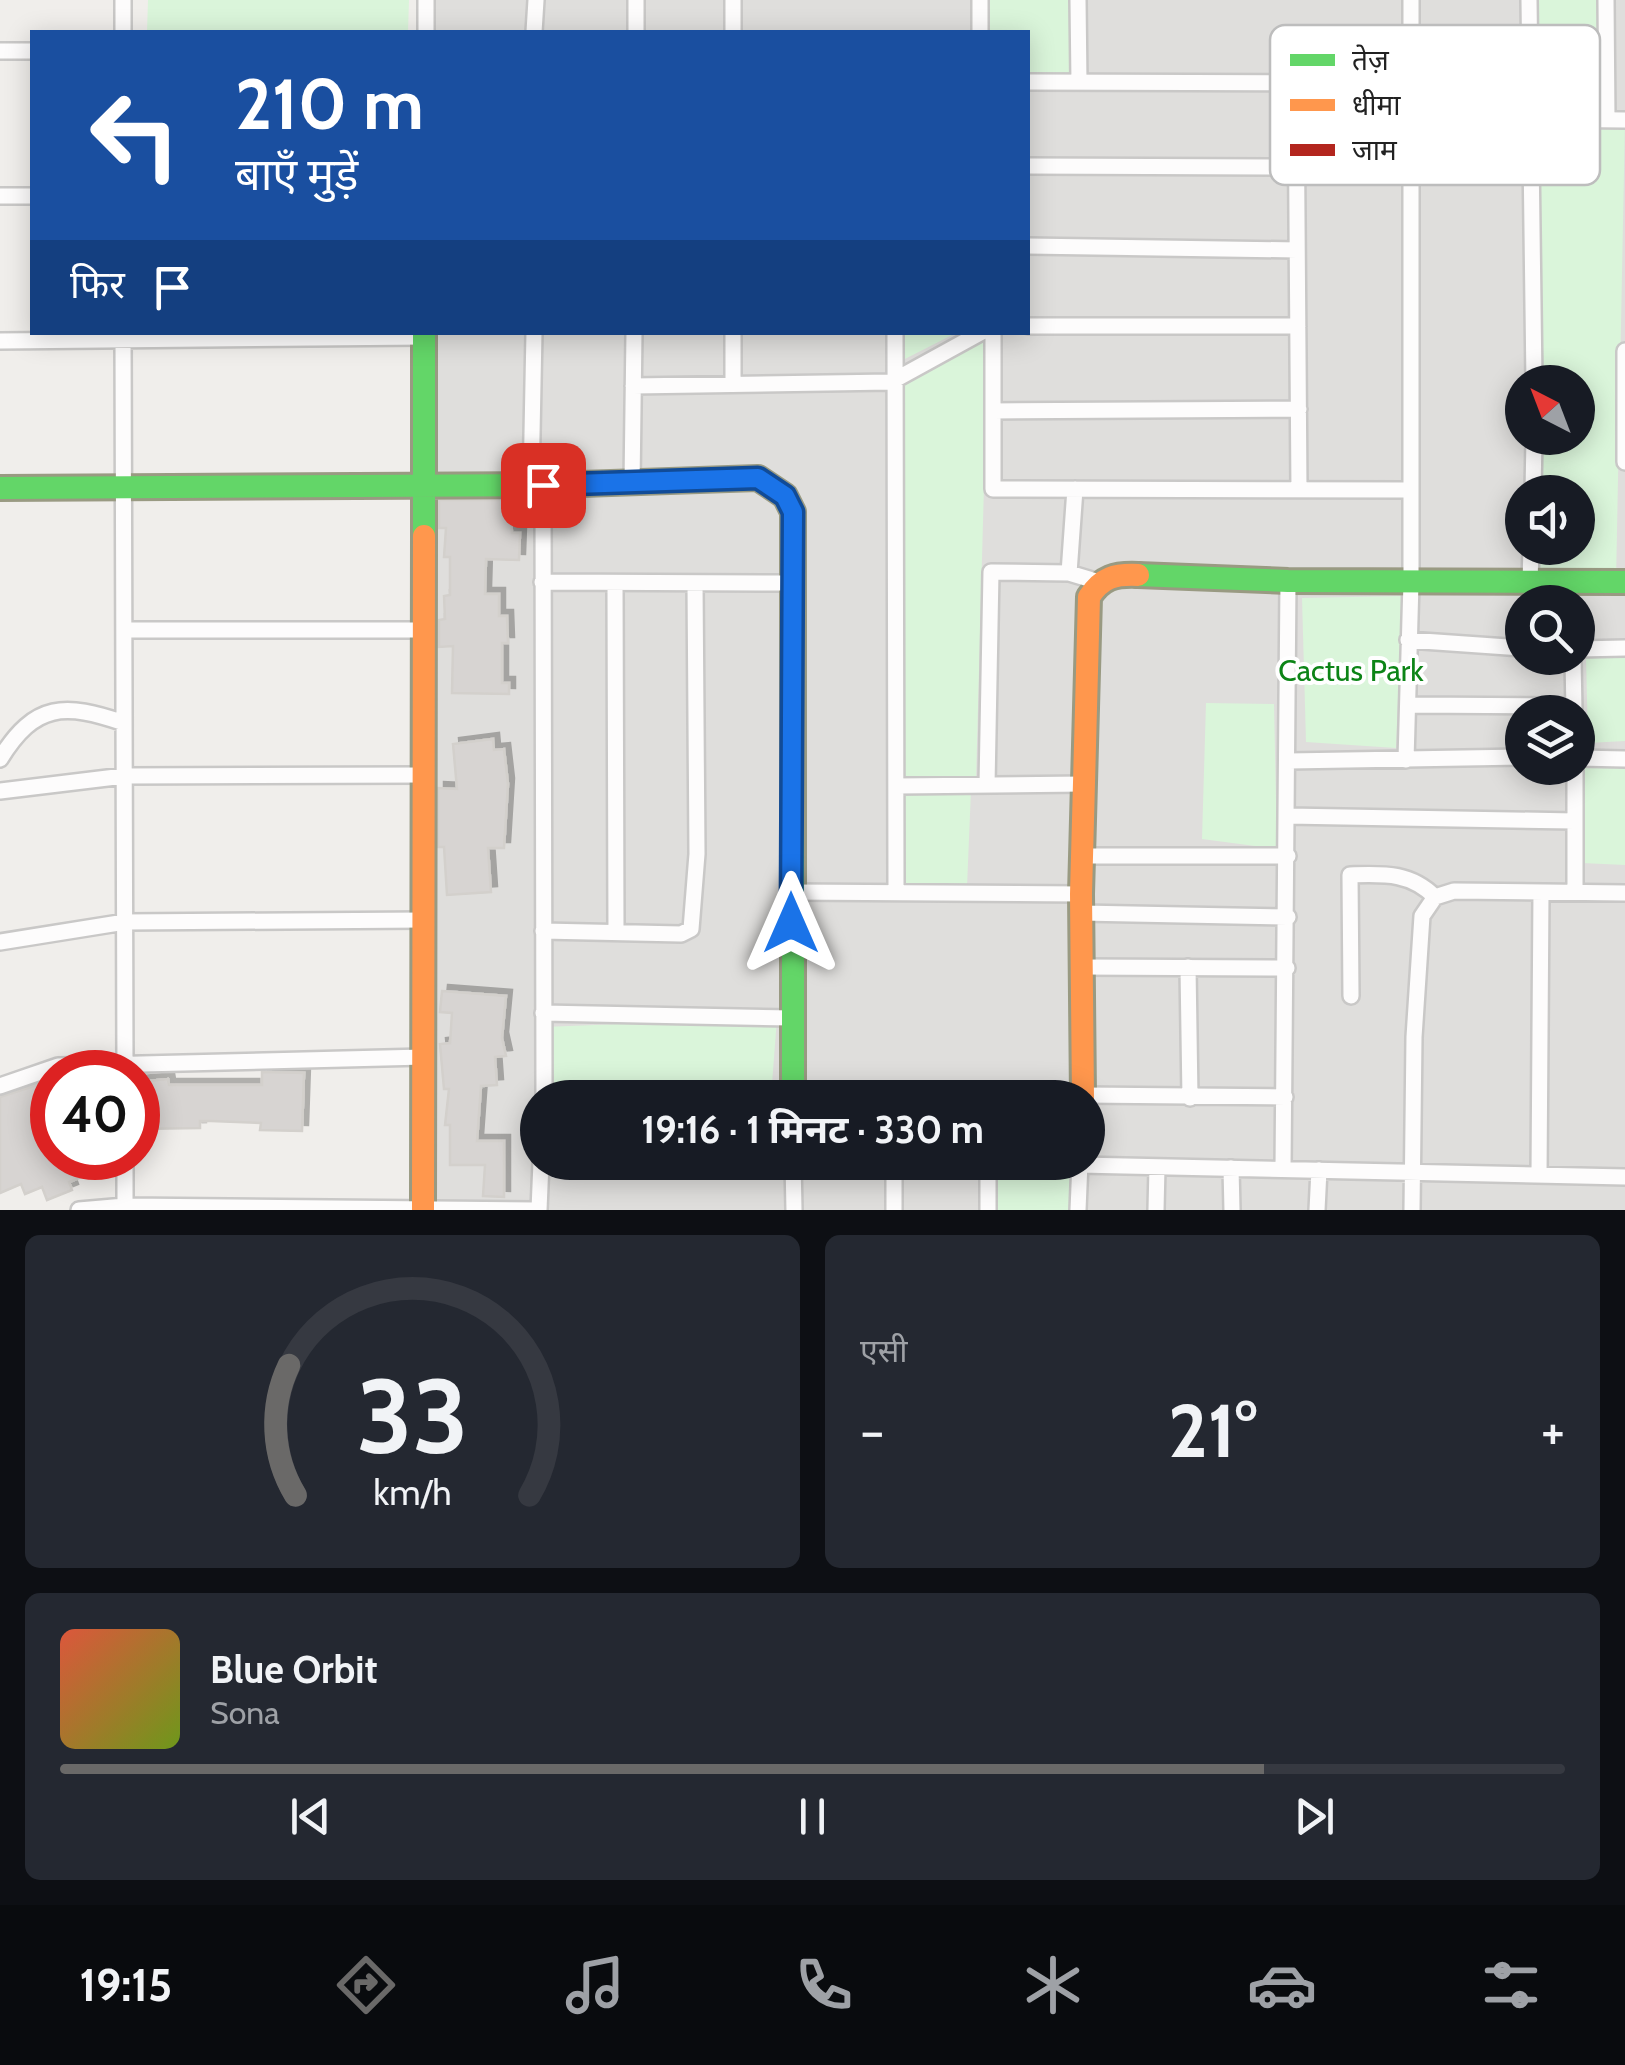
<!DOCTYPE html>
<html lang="hi">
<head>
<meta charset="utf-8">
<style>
	body { margin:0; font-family:Cabin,"Noto Sans Devanagari",sans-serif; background:#242831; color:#f1f3f6; height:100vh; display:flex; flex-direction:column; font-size:38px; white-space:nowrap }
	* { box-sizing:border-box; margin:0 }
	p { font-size:32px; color:#9ea1a6 }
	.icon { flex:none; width:55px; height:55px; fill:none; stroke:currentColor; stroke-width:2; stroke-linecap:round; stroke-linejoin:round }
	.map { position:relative; height:1210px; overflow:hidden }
	.side { display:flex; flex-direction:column; gap:25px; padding:25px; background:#0d0f14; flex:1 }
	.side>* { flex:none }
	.hud { position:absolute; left:30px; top:30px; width:1000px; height:305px; border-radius:0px; box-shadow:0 5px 25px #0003; background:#1a4fa0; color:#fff; overflow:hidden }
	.needle { width:65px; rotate:318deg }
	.fabs { position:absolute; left:1505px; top:365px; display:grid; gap:20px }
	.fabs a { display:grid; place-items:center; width:90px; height:90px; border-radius:50%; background:#171b24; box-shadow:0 5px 25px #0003; font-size:50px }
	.speed { position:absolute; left:30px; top:1050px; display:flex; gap:20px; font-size:50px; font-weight:700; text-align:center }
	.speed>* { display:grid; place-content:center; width:130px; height:130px; border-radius:50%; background:#171b24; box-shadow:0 5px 25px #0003; line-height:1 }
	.speed .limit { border:15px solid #d22; background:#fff; color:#111 }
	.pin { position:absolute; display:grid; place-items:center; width:85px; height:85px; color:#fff; margin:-42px; border-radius:20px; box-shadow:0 5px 15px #0006 }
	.me { position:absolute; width:110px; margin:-55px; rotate:0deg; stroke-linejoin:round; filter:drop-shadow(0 0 8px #0008) }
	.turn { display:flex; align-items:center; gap:35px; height:210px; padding:0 40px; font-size:45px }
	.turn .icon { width:130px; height:130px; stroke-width:2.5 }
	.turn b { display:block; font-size:70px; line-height:85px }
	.then { display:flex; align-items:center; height:95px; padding:0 40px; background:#0003; gap:20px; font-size:38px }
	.big { font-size:75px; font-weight:700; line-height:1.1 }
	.side .tile { flex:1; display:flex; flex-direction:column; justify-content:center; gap:15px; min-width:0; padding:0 35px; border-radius:15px; background:#242831 }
	.side .dial { align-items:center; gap:0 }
	.dial svg { height:260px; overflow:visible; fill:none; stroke:#363941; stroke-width:7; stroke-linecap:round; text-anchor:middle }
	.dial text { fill:#f1f3f6; stroke:none }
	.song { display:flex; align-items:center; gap:30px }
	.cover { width:120px; height:120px; border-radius:15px; background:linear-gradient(135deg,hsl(10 70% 55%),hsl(80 70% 35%)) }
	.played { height:10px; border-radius:5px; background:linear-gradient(90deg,#6a6968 80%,#363941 80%) }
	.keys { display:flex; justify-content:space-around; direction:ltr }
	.heat { display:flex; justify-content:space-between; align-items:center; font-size:55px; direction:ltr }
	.side .tiles { flex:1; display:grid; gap:25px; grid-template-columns:1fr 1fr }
	.tile:last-child { grid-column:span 2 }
	.trip { position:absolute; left:520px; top:1080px; width:585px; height:100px; border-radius:50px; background:#171b24; box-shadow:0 5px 25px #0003; font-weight:700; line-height:100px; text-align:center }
	.dock { display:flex; height:160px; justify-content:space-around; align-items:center; background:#090b0e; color:#9ea1a6 }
	.dock .icon { width:70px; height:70px }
	.dock .current { color:#6a6968 }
	.dock b { font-size:45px; color:#f1f3f6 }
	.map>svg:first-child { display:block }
	.residential { fill:#dfdedc; fill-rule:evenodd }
	.park { fill:#daf5da }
	.building { fill:#d7d4d2; stroke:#d3d0cc; stroke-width:2.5; filter:url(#shadow) }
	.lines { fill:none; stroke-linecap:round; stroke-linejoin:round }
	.street-casing { stroke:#c9c8c7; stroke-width:20 }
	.fast-casing { stroke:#999a82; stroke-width:28 }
	.slow-casing { stroke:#999a82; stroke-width:28 }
	.jam-casing { stroke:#999a82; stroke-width:28 }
	.street { stroke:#fdfcfc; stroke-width:15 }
	.fast { stroke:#63d668; stroke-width:22 }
	.slow { stroke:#ff974d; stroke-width:22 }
	.jam { stroke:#b3261e; stroke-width:22 }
	.route-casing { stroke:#114b97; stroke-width:25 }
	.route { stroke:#1a73e8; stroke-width:18 }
	.labels { text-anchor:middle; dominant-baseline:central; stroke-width:8; stroke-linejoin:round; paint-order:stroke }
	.park-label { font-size:30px; fill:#0c8416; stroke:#fff }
	.key { fill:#fff; stroke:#bdbdbd; stroke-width:2.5 }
	.key-label { font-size:28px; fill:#222 }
</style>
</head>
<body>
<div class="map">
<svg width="1625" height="1210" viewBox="0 0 1625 1210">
	<defs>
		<filter id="shadow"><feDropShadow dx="6" dy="-6" stdDeviation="0" flood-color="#0004"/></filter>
	</defs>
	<rect width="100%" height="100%" fill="#f0eeeb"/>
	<path class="residential" d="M428,0H1625V1210H427V333L1028,332V32H428ZM1522,382H1578V438H1522ZM1522,492H1578V548H1522ZM1522,602H1578V658H1522ZM1522,712H1578V768H1522ZM538,1098H1088V1162H538Z"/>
	<path class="park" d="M148,0H409L408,32H147Z
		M985,0H1074V78L1028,76V32H986Z
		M1533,0H1602L1601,113L1537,112Z
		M1547,119L1625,120L1616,582H1539V548H1578V492H1539V438H1578V382H1539L1540,130Z
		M903,333H956L899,362Z
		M988,337L976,781L971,790L967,887L903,884L904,382Z
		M1402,596L1396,748L1306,742L1302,598Z
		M1625,652V741L1588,743L1586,655Z
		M1206,703L1274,704L1277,849L1202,839Z
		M1580,761H1625V865L1582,863Z
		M777,1018L771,1097L636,1098L544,1089L543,1027Z
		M992,1163H1074L1072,1210H992Z"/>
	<path class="building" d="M439,500H510L512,533H520L519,560L486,559L485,594H499V616H507L508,643H502V683H509V694L452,693L453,646L439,647V620L445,619L444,596L450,595V557H444L446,528H439Z
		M493,739L494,750L504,749L508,784L504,848H488L491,892L447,895L444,847H438V788L457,789L453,744Z
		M442,991L506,996L502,1038L506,1056L495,1057L497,1085L481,1086L477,1141H504V1197L483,1196L485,1165H450V1125H445L449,1089H444L440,1044L450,1043L452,1013L440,1012Z
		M262,1072L304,1073L302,1131L260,1130L261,1123L211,1121H200V1128L138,1129V1082L168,1079L169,1085H262Z
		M52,1080V1158H96L101,1169L69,1182L72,1190L47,1200L42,1187L25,1194L21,1184L0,1193V1097Z"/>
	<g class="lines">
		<g class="street-casing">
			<path id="street" d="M123,0V32
				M636,0V32
				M1078,0L1079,82
				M1529,0L1534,382
				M1606,0L1607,120
				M426,32V0
				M534,32L536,0
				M733,32V0
				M980,32V0
				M0,51H32
				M1028,82L1411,83
				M1296,83L1299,490
				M1531,119L1625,120
				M1028,166L1297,167
				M0,196H32
				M1028,246L1297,250
				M1028,326H1298
				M123,332L125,1072
				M733,332V383
				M895,332L896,892
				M993,332V489L1411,490
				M0,341L424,337
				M1625,351V462
				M633,386L891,382L982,332
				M993,411L1299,409
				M632,484L634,332
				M531,485L534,332
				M543,485L544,1098
				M1533,492L1534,438
				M1069,573L1075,489
				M542,582L793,583
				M1530,582L1531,548
				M615,583L616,933
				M124,630H425
				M1408,640L1522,648
				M1578,649L1625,648
				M1573,658L1574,712
				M1410,705L1573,706
				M1578,758L1625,759
				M0,759C35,702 65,703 124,723
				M1406,760L1411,582V0
				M1289,761L1522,757
				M1575,768V892
				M987,785L991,572L1069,573L1099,582
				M897,786L1084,784
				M0,791L124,776L424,775
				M1288,816L1574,821
				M1082,856H1288
				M791,892L1081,894
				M1081,913L1288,917
				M543,931L681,934L691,929L697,854L695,583
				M0,942L125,922L424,920
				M1082,967L1287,968
				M1188,967L1190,1098
				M1351,996L1350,875C1384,874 1410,872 1435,897
				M543,1013L792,1018
				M0,1086L58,1066L424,1057
				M1083,1095L1285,1097
				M125,1158V1206
				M793,1162L794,1210
				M1080,1165L1625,1177
				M1231,1168L1232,1210
				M1283,1169L1288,581
				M1539,1175L1541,892
				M79,1210L125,1206L533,1210
				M539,1210L541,1162
				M894,1210V1162
				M988,1210V1162
				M1078,1210L1080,1162
				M1156,1210L1157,1167
				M1317,1210L1319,1170
				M1412,1210L1414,1037L1422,916L1435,897L1454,891L1625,893"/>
		</g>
		<g class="fast-casing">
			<path id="fast" d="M0,488L552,485
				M424,536V332
				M1138,575L1288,581L1625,582
				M793,681V1098"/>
		</g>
		<g class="slow-casing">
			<path id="slow" d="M1083,1098L1081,894L1089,597C1102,577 1115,574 1138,575
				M423,1210L424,536"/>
		</g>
		<g class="jam-casing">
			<path id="jam" d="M552,485L758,478L785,496L793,512V681"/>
		</g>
		<use href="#street" class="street"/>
		<use href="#fast" class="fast"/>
		<use href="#slow" class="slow"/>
		<use href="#jam" class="jam"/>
	</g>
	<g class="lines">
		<g class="route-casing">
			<path id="route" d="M543,485L758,478L785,496L793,512L791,923"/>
		</g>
		<use href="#route" class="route"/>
	</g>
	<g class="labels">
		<g class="park-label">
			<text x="1351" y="670">Cactus Park</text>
		</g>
	</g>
	<rect x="1270" y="25" width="330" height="160" rx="15" class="key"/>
	<rect x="1290" y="54" width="45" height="12" fill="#63d668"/>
	<rect x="1290" y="99" width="45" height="12" fill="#ff974d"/>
	<rect x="1290" y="144" width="45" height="12" fill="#b3261e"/>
	<g class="key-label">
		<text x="1352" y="70">तेज़</text>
		<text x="1352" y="115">धीमा</text>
		<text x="1352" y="160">जाम</text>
	</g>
</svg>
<div class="fabs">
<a><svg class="needle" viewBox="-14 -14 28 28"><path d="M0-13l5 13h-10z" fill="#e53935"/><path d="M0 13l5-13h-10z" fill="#9ea1a6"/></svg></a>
<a><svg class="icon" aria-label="sound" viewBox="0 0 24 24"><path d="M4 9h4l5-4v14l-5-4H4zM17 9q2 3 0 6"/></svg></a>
<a><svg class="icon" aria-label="search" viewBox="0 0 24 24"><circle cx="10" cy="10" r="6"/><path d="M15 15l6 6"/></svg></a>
<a><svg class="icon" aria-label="layers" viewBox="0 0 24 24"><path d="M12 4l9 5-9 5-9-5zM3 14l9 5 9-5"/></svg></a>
</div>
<div class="speed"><div class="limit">40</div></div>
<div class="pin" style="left:543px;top:485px;background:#d93025"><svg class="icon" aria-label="arrive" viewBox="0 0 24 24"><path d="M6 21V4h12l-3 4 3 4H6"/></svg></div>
<svg class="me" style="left:791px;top:923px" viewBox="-20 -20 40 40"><path d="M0-17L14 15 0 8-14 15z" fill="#1a73e8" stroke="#fff" stroke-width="4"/></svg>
<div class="trip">19:16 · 1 मिनट · 330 m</div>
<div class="hud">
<div class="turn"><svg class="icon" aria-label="left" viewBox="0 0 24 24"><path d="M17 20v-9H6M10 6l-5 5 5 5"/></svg><div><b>210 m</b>बाएँ मुड़ें</div></div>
<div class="then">फिर<svg class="icon" aria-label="arrive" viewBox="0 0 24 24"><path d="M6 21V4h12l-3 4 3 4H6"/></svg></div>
</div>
</div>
<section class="side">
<div class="tiles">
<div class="tile dial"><svg viewBox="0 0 100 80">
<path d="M14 69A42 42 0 1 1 86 69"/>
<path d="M14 69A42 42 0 0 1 12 29" stroke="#6a6968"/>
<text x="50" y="56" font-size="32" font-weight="700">33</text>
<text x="50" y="72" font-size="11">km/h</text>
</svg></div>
<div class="tile"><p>एसी</p>
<div class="heat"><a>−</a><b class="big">21°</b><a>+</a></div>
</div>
<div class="tile">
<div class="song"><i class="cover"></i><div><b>Blue Orbit</b><p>Sona</p></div></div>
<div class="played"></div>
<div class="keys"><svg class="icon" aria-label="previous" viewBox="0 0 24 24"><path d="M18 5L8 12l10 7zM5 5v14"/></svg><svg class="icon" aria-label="pause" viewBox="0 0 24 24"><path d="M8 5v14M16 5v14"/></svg><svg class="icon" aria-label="next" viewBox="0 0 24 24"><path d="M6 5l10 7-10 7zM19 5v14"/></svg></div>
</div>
</div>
</section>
<nav class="dock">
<b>19:15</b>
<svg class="icon current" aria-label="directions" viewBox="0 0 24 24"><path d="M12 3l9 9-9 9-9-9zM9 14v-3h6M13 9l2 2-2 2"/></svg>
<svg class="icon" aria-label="music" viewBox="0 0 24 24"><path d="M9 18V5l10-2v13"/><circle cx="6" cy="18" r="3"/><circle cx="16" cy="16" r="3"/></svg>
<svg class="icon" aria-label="phone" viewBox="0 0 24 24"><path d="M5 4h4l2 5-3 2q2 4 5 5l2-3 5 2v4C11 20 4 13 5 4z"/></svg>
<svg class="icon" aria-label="climate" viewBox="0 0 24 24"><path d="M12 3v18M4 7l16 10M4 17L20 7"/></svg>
<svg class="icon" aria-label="car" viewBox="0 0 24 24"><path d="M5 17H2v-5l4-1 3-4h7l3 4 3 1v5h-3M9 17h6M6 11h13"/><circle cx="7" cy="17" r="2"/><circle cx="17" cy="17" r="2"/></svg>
<svg class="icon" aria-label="filters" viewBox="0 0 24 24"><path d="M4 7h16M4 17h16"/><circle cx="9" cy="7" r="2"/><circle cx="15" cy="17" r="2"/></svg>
</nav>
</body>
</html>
